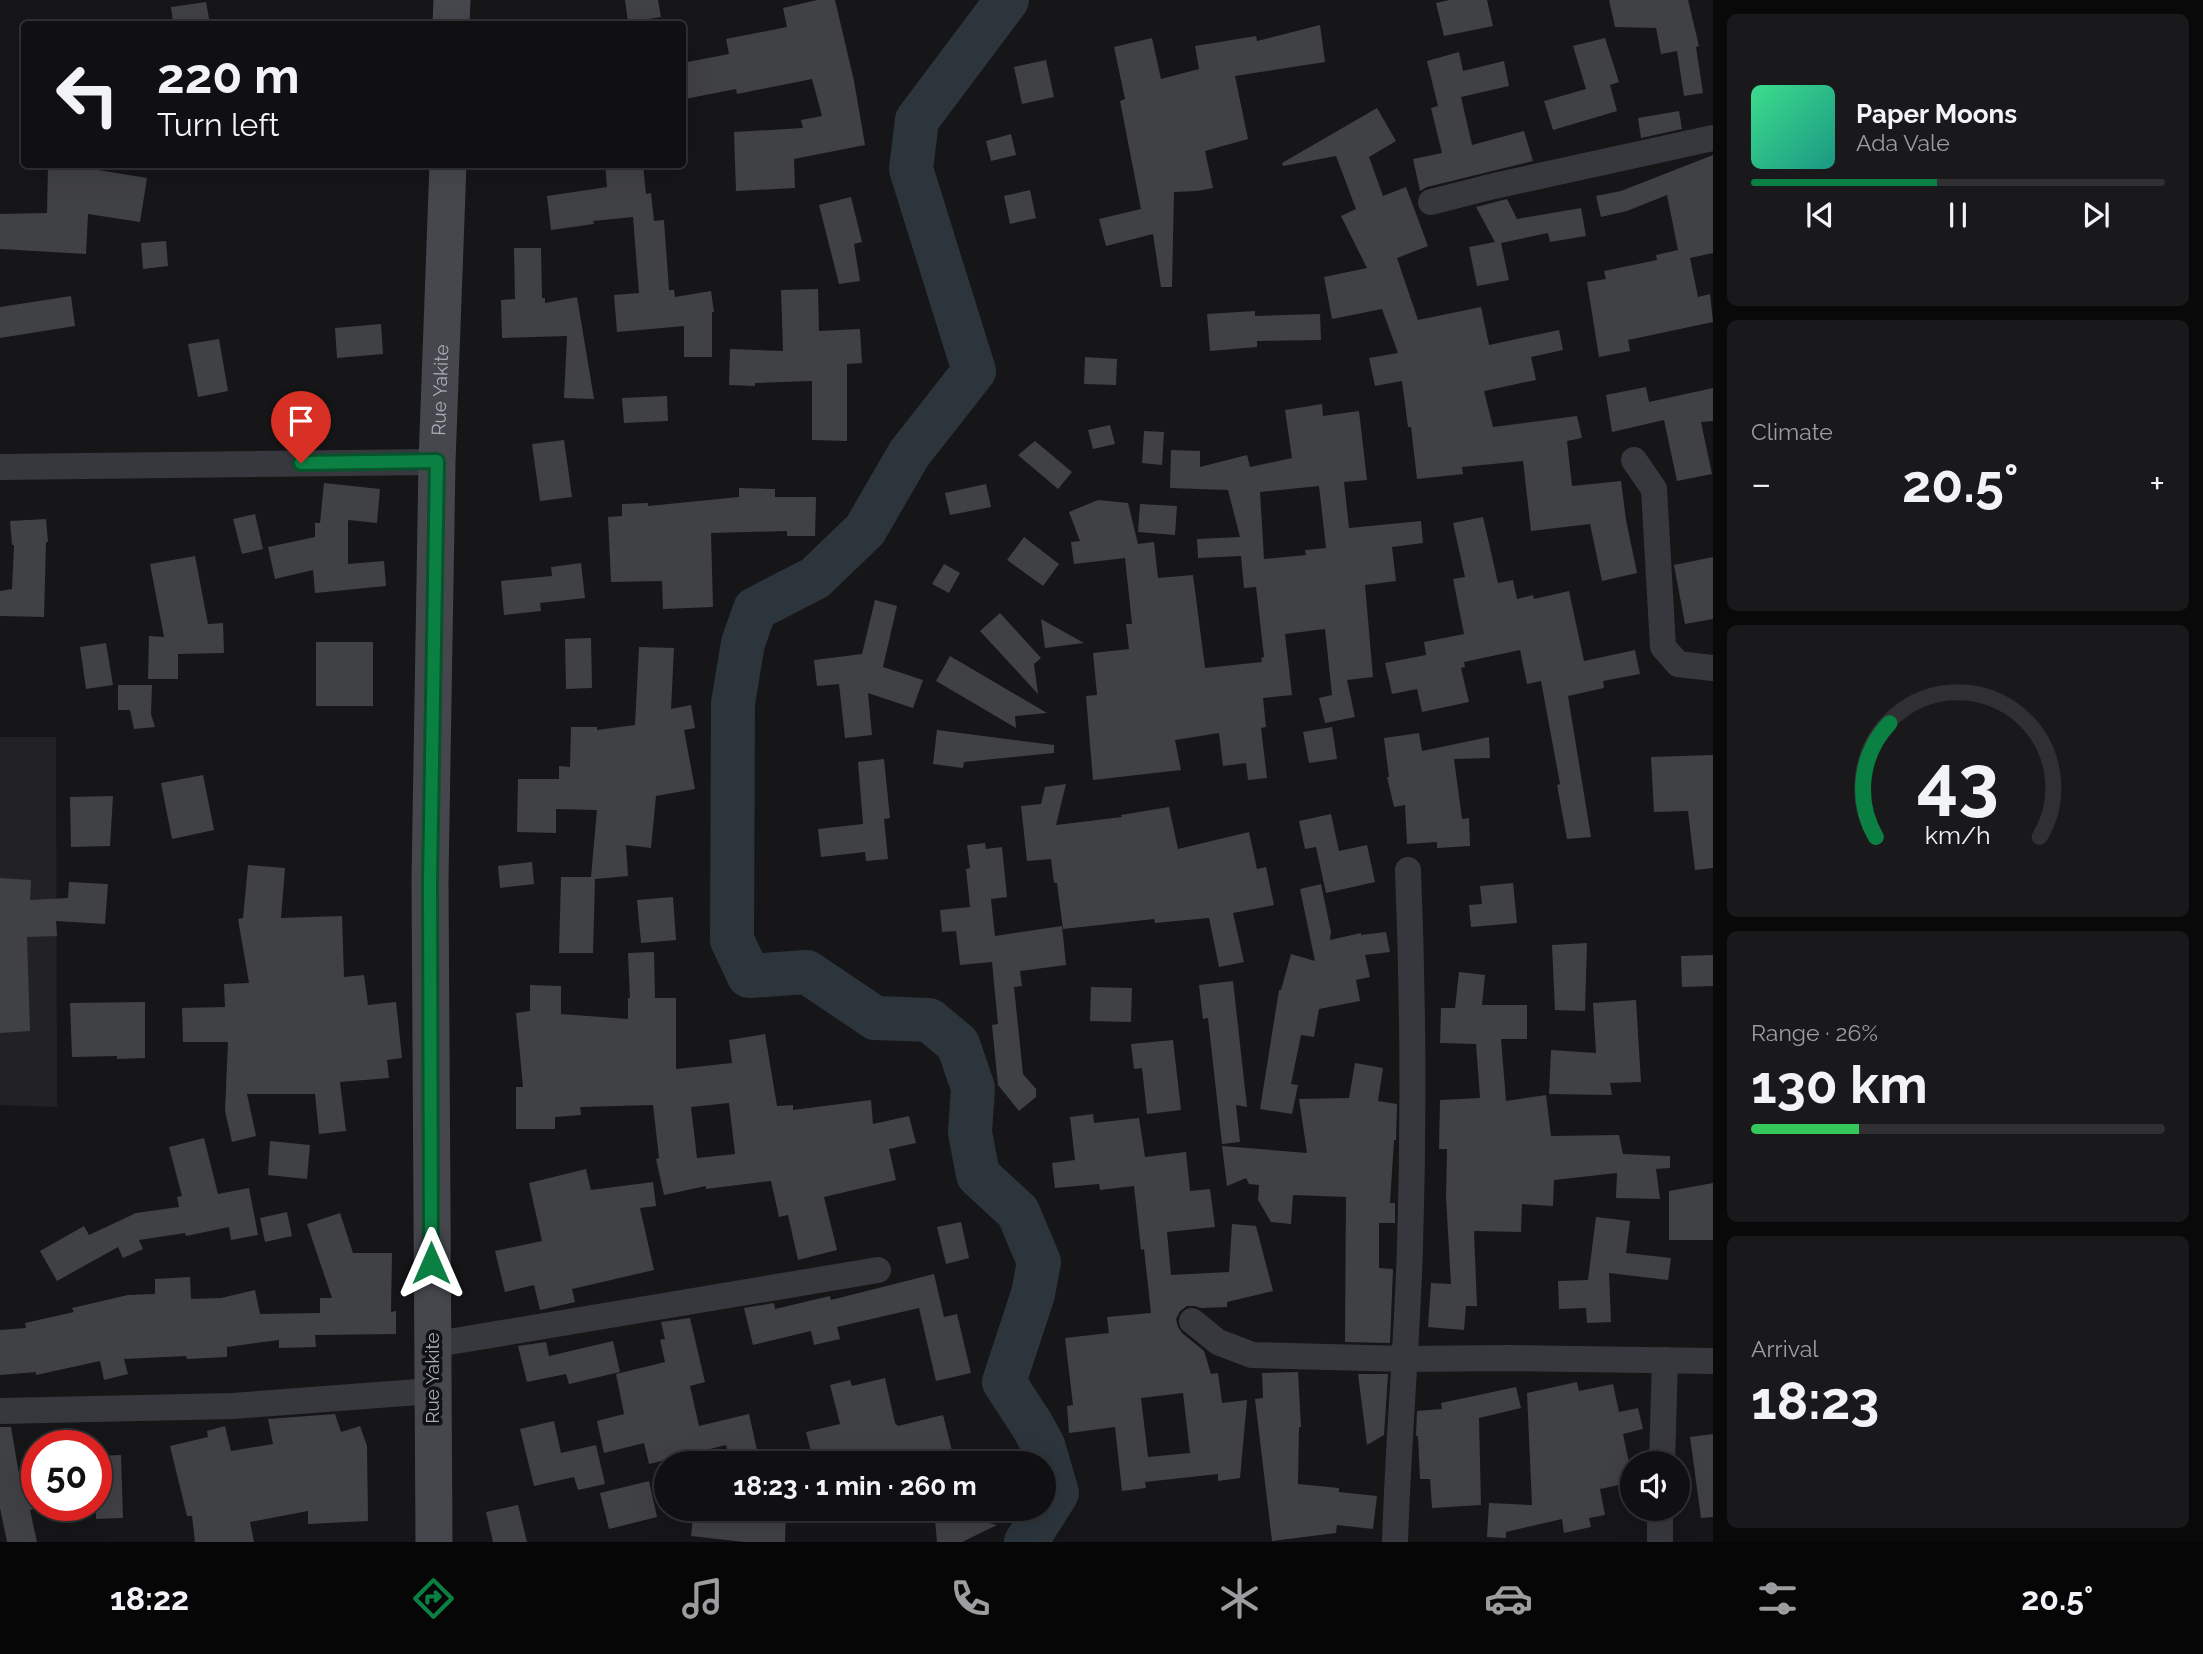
<!DOCTYPE html>
<html lang="en">
<head>
<meta charset="utf-8">
<style>
	body { margin:0; font-family:Raleway,sans-serif; background:#19191b; color:#f1f3f6; height:100vh; display:flex; flex-direction:column; font-size:26px; white-space:nowrap }
	* { box-sizing:border-box; margin:0 }
	p { font-size:23px; color:#9c9d9f }
	.icon { flex:none; width:38px; height:38px; fill:none; stroke:currentColor; stroke-width:2; stroke-linecap:round; stroke-linejoin:round }
	.map { position:relative; flex:1; overflow:hidden }
	.details { display:flex; flex-direction:column; gap:14px; padding:14px; background:#09090a; width:490px }
	.details>* { flex:none }
	.banner { position:absolute; left:21px; top:21px; width:665px; height:147px; border-radius:7px; box-shadow:0 7px 28px #0002,0 0 0 2px #303032; background:#101012; color:#f1f3f6; overflow:hidden }
	.fabs { position:absolute; left:1620px; top:1451px; display:grid; gap:14px }
	.fabs a { display:grid; place-items:center; width:70px; height:70px; border-radius:50%; background:#101012; box-shadow:0 7px 28px #0002,0 0 0 2px #303032; font-size:35px }
	.speed { position:absolute; left:21px; top:1430px; display:flex; gap:14px; font-size:35px; font-weight:700; text-align:center }
	.speed>* { display:grid; place-content:center; width:91px; height:91px; border-radius:50%; background:#101012; box-shadow:0 7px 28px #0002,0 0 0 2px #303032; line-height:1 }
	.speed .limit { border:10px solid #d22; background:#fff; color:#111 }
	.pin { position:absolute; display:grid; place-items:center; width:60px; height:60px; color:#fff; margin:-72px -30px; border-radius:50% 50% 50% 0; rotate:-45deg; box-shadow:0 0 7px #0007 }
	.pin .icon { rotate:45deg }
	.me { position:absolute; width:77px; margin:-38px; rotate:0deg; stroke-linejoin:round; filter:drop-shadow(0 0 5px #0008) }
	.turn { display:flex; align-items:center; gap:24px; height:147px; padding:0 21px; font-size:32px }
	.turn .icon { width:91px; height:91px; stroke-width:2.5 }
	.turn b { display:block; font-size:49px; line-height:60px }
	.big { font-size:52px; font-weight:700; line-height:1.1 }
	.details .widget { flex:1; display:flex; flex-direction:column; justify-content:center; gap:10px; min-width:0; padding:0 24px; border-radius:10px; background:#19191b }
	.details .dial { align-items:center; gap:0 }
	.dial svg { height:182px; overflow:visible; fill:none; stroke:#303032; stroke-width:7; stroke-linecap:round; text-anchor:middle }
	.dial text { fill:#f1f3f6; stroke:none }
	.song { display:flex; align-items:center; gap:21px }
	.cover { width:84px; height:84px; border-radius:10px; background:linear-gradient(135deg,hsl(150 70% 55%),hsl(170 70% 35%)) }
	.played { height:7px; border-radius:4px; background:linear-gradient(90deg,#0b8043 45%,#303032 45%) }
	.keys { display:flex; justify-content:space-around; direction:ltr }
	.heat { display:flex; justify-content:space-between; align-items:center; font-size:38px; direction:ltr }
	.charge { height:10px; border-radius:5px; background:linear-gradient(90deg,#34c759 26%,#303032 0) }
	.trip { position:absolute; left:654px; top:1451px; width:402px; height:70px; border-radius:35px; background:#101012; box-shadow:0 7px 28px #0002,0 0 0 2px #303032; font-weight:700; line-height:70px; text-align:center }
	.dock { display:flex; height:112px; justify-content:space-around; align-items:center; background:#060607; color:#9c9d9f }
	.dock .icon { width:49px; height:49px }
	.dock .active { color:#0b8043 }
	.dock b { font-size:32px; color:#f1f3f6 }
	main { display:flex; flex:1; min-height:0 }
	.map>svg:first-child { display:block }
	.built { fill:#222225 }
	.lines { fill:none; stroke-linecap:round; stroke-linejoin:round }
	.river { stroke:#2c353c; stroke-width:44 }
	.building { fill:#404145; fill-rule:evenodd }
	.minor { stroke:#37383d; stroke-width:26 }
	.secondary { stroke:#45474d; stroke-width:37 }
	.route-casing { stroke:#07532c; stroke-width:18 }
	.route { stroke:#0b8043; stroke-width:12 }
	.labels { text-anchor:middle; dominant-baseline:central; stroke-width:7; stroke-linejoin:round; paint-order:stroke }
	.street-label { font-size:19px; fill:#a8adb8; stroke:#111113 }
</style>
</head>
<body>
<main>
<div class="map">
<svg width="1713" height="1542" viewBox="0 0 1713 1542">
	<rect width="100%" height="100%" fill="#161618"/>
	<path class="built" d="M0,737H56L57,1107L0,1105Z"/>
	<g class="lines">
		<path class="river" d="M1007,0L917,120L911,169L974,371L909,454L865,530L815,578L755,609L743,643L733,703L732,940L749,976L807,972L875,1018L929,1020L958,1044L973,1088L970,1132L978,1175L1018,1212L1039,1262L1033,1294L1004,1382L1032,1425L1043,1445L1057,1493L1026,1542"/>
	</g>
	<path class="building" d="M625,0H658L661,17L628,22Z
		M817,0H835L854,81L865,145L794,159L795,188L736,191L734,132L803,128L801,120L822,116L812,79L737,94L736,89L685,99L682,63L729,54L726,39L787,27L783,8Z
		M1449,0H1487L1493,26L1444,36L1436,3Z
		M1609,0H1688L1699,46L1696,47L1703,93L1684,96L1677,51L1661,54L1656,28L1615,27Z
		M206,2L210,24H173L171,7Z
		M1320,25L1325,62L1235,76L1248,139L1205,151L1213,188L1197,191L1174,192L1172,287H1161L1153,234L1106,246L1099,219L1141,209L1120,101L1125,99L1114,47L1152,38L1161,79L1199,69L1195,46L1256,36L1257,41Z
		M1605,38L1619,82L1610,85L1617,111L1553,130L1544,101L1586,89L1573,46Z
		M1459,52L1463,71L1504,61L1509,86L1461,97L1472,145L1524,131L1533,161L1427,187L1420,191L1413,159L1442,153L1431,108L1438,106L1427,61Z
		M1046,60L1054,97L1022,104L1014,67Z
		M1377,108L1396,141L1369,157L1383,196L1406,187L1428,246L1397,258L1418,320L1481,307L1489,345L1559,330L1563,350L1531,357L1536,380L1484,391L1493,427L1577,416L1582,438L1567,441L1572,486L1621,481L1626,520L1637,573L1602,581L1590,524L1531,531L1523,461L1462,467L1463,474L1417,479L1411,427H1408L1402,381L1375,386L1369,358L1398,353L1382,309L1332,319L1324,277L1367,268L1341,216L1356,209L1336,156L1283,166L1282,163Z
		M1679,111L1682,129L1641,138L1638,118Z
		M1011,134L1016,155L991,161L986,141Z
		M1713,155V253L1690,258L1698,297L1710,294L1713,322L1628,340L1630,351L1599,357L1587,282L1606,279L1604,271L1657,260L1656,255L1678,250L1667,195L1627,211L1601,217L1596,196L1621,191Z
		M48,164H86V168L147,178L140,222L88,214L86,254L0,249V214L47,213Z
		M605,164H643L646,194L651,193L654,221L664,220L669,290H674L675,297L711,291L714,312H712V357H684V326L617,332L614,295L639,293L633,217L593,221L594,224L551,230L547,196L607,187Z
		M1030,190L1036,218L1010,224L1004,196Z
		M851,197L862,242L854,244L860,281L839,284L819,205Z
		M1507,199L1517,219L1581,208L1586,236L1550,242L1548,233L1501,243L1509,280L1477,286L1469,247L1495,242L1476,207Z
		M166,241L168,266L143,269L141,243Z
		M514,248H541L542,298H545V303L577,297L594,399L564,398L567,336L502,338L501,300L515,299Z
		M818,289L819,331L860,329L862,363L847,364V441L812,440V381L755,383V386L729,385L730,349L783,351L781,290Z
		M71,296L75,326L0,338V307Z
		M1255,311V316L1320,314L1321,340L1257,341V347L1210,351L1207,314Z
		M381,324L383,354L337,358L335,328Z
		M219,339L228,391L198,397L188,344Z
		M1085,357L1117,359L1116,385L1084,384Z
		M1646,387L1649,402L1713,388V421L1701,422L1712,474L1677,481L1664,420L1612,432L1606,395Z
		M667,396L668,421L624,423L622,398Z
		M1322,404L1323,416L1359,411L1367,480L1344,482L1349,528L1421,521L1423,543L1392,547L1396,581L1365,585L1373,677L1347,680L1355,717L1325,723L1319,698L1332,695L1325,629L1285,634L1292,695L1263,698L1266,727L1261,728L1267,778L1248,780L1246,763L1223,766L1219,733L1175,740L1181,770L1093,780L1086,696L1097,695L1093,653L1129,649L1126,624H1132L1125,558L1074,564L1071,542L1080,541L1069,512L1098,500L1128,503L1138,544L1154,542L1158,578L1193,575L1205,668L1262,662L1261,658L1264,657L1256,587L1244,588L1241,556L1198,558L1197,539L1240,537L1228,490L1170,488L1171,450L1200,451V467L1247,455L1250,467L1292,458L1285,410ZM1319,486L1326,548L1305,550L1306,555L1264,559L1260,492Z
		M1110,425L1115,444L1093,449L1088,430Z
		M1144,431L1164,432L1162,465L1142,463Z
		M564,440L572,497L540,501L532,444Z
		M1035,441L1072,472L1058,489L1018,455Z
		M324,483L380,489L377,523L348,520V564L384,561L386,586L315,593L313,570L275,579L268,547L315,537V523H320Z
		M986,484L991,507L950,515L945,493Z
		M739,488L775,489V497H816L815,536H787V531L711,533L713,607L663,609L662,581L611,582L608,517L622,516V504L648,503V506L739,497Z
		M1140,504L1177,506L1175,535L1138,532Z
		M255,514L263,549L242,554L233,519Z
		M1483,517L1498,583L1513,580L1517,599L1533,595L1534,599L1569,591L1584,661L1635,650L1640,674L1603,681L1604,688L1568,696L1591,837L1567,839L1557,785L1560,784L1541,681L1527,684L1520,650L1464,662L1465,667L1461,668L1469,702L1422,712L1417,689L1392,694L1385,663L1426,655L1424,642L1464,634L1453,579L1465,577L1453,523Z
		M46,519L48,542H46L44,617L0,616V591L12,589L14,545H12L10,521Z
		M1024,537L1059,564L1043,586L1007,560Z
		M195,556L208,624L223,623L224,653L178,654V679H148L149,636L164,637L150,564Z
		M1713,557V619L1685,624L1674,565Z
		M581,563L585,598L540,603L541,611L504,615L501,581L552,576L551,567Z
		M944,564L960,573L949,593L932,584Z
		M875,600L897,606L883,667L923,680L913,708L868,693L872,735L845,738L839,684L817,686L814,660L862,654Z
		M1000,613L1041,658L1034,664L1038,694L980,631Z
		M1041,619L1084,643L1045,648Z
		M591,638L592,688L566,689L565,639Z
		M316,642H373V706H316Z
		M106,643L113,685L86,689L80,647Z
		M639,647L674,648L671,709L691,705L695,728L684,730L695,789L656,796L651,848L626,845L628,876L595,879L593,953H559L561,877H591L597,810L556,809V833L517,832L518,779H559V766L570,767L571,727H597V730L635,725Z
		M950,656L1047,713L1015,716L1016,728L936,681Z
		M118,685H152L151,714L155,727L134,729L130,710H118Z
		M1332,727L1337,759L1309,763L1303,732Z
		M937,730L1054,745V753L964,762L963,768L933,764Z
		M1419,733L1422,751L1489,737L1490,758L1454,759L1462,819L1469,818L1470,846L1437,848V842L1407,844L1405,805L1394,807L1387,777H1389L1384,738Z
		M1713,755V868L1695,870L1688,811L1654,812L1651,757Z
		M884,759L890,818L884,819L888,859L866,861L865,852L821,857L818,829L863,824L858,762Z
		M203,775L214,830L172,839L161,783Z
		M1066,784L1056,825L1122,817L1121,815L1169,807L1178,849L1249,832L1257,869L1266,867L1274,905L1233,913L1244,962L1219,967L1209,918L1155,923L1154,919L1063,929L1057,883H1054L1051,859L1027,861L1021,806L1041,804L1045,787Z
		M113,796L110,846L71,847L70,797Z
		M1331,814L1339,851L1367,845L1375,882L1326,893L1316,847L1305,849L1299,821Z
		M985,843L986,849L1002,847L1007,897L991,899L995,936L1062,926L1066,965L1020,971L1022,986L1014,987L1023,1074L1036,1089V1097L1019,1111L998,1085L992,1025L998,1024L992,962L960,965L956,931L942,932L940,910L970,907L966,869L970,868L967,845Z
		M532,862L534,884L500,888L498,866Z
		M248,865L285,868L281,918L342,916L344,977L364,975L368,1005L396,1002L402,1058L387,1060L389,1078L340,1082L346,1131L319,1134L315,1094H247L256,1136L232,1142L225,1111L228,1042H183L182,1008L225,1007L224,984L249,983L238,919L243,918Z
		M0,878L31,880L30,900L68,898L69,882L108,884L105,924L56,921L57,936L27,937L30,1031L0,1033Z
		M1513,883L1517,923L1471,927L1469,905L1482,904L1480,886Z
		M1321,884L1331,932L1330,940L1361,933V935L1386,932L1390,952L1365,955L1370,977L1356,980L1360,1001L1319,1009L1314,1037L1301,1035L1291,1084L1298,1085L1292,1114L1260,1109L1279,990H1281L1291,954L1315,961L1300,889Z
		M673,897L676,940L641,943L637,900Z
		M1587,943L1585,1011L1555,1010L1552,945Z
		M654,952L655,998H676V1069L732,1063L729,1040L765,1034L777,1106L793,1105V1110L871,1100L873,1124L909,1116L916,1143L889,1149L896,1180L824,1197L837,1250L798,1260L788,1215L779,1217L771,1181L706,1189V1186L664,1195L656,1159L659,1158L653,1105L580,1107L581,1115L555,1117V1129H516V1087H523L516,1013L530,1011V985L561,986V1014L628,1019V998H630L628,953ZM729,1103L735,1154L697,1158L691,1107Z
		M1713,955V986L1682,987L1681,956Z
		M1459,972L1485,975L1482,1005H1527V1039H1501L1506,1101L1546,1095L1551,1136L1619,1135L1623,1154L1670,1156V1168L1656,1169L1660,1199L1616,1198L1617,1173L1554,1180L1553,1206L1522,1204L1521,1232L1474,1231L1477,1306H1466L1464,1330L1428,1327L1431,1283L1451,1284L1446,1197L1447,1149H1439L1440,1100L1480,1098L1476,1044L1440,1043L1441,1008H1455Z
		M1233,981L1247,1107L1236,1105L1240,1142L1222,1144L1208,1018L1203,1019L1199,985Z
		M1091,987L1132,988L1131,1022L1090,1021Z
		M1636,1000L1641,1082L1610,1083L1612,1095L1549,1094L1551,1050L1596,1053L1593,1003Z
		M145,1002V1058L117,1059V1056L72,1057L70,1003Z
		M1173,1040L1181,1110L1147,1114L1142,1068L1134,1069L1131,1044Z
		M1355,1063L1383,1068L1378,1101L1397,1104L1396,1140H1394L1390,1203H1395V1223H1379V1268L1393,1269L1390,1343L1345,1342L1346,1197L1293,1195L1291,1224L1271,1222L1258,1200L1259,1185L1249,1184L1246,1178L1227,1186L1222,1146L1307,1153L1299,1099L1349,1098Z
		M1093,1114L1094,1123L1139,1118L1145,1157L1186,1152L1190,1191L1210,1189L1215,1227L1167,1232L1171,1275L1229,1272L1232,1224L1256,1226L1273,1291L1227,1302V1307L1201,1308L1195,1306H1187L1180,1311L1176,1319L1178,1327L1182,1333L1204,1351L1211,1374L1218,1373L1222,1403L1247,1400L1240,1478L1218,1481V1474L1145,1482L1146,1488L1122,1491L1115,1427L1069,1433L1067,1406L1073,1405L1065,1338L1109,1333L1107,1317L1151,1313L1144,1249L1141,1250L1134,1186L1100,1190L1099,1184L1055,1188L1052,1163L1075,1160L1070,1117ZM1183,1393L1190,1453L1148,1457L1141,1398Z
		M204,1138L218,1194L249,1188L258,1235L231,1240L229,1227L186,1236L185,1233L139,1240L143,1249L123,1258L118,1247L57,1281L40,1251L84,1226L89,1235L136,1213L179,1207L177,1197L182,1196L169,1147Z
		M270,1141L310,1145L307,1179L268,1175Z
		M586,1169L591,1190L653,1182L656,1206L640,1208L654,1270L572,1289L575,1302L540,1310L534,1285L505,1292L495,1251L542,1241L529,1183Z
		M1713,1183V1240H1669V1191Z
		M287,1212L292,1236L265,1242L260,1218Z
		M340,1213L353,1253H392L391,1312L396,1311V1334L315,1335L316,1347L279,1348V1340L227,1347V1357L187,1359L186,1356L124,1359L128,1374L104,1380L100,1361L36,1375V1372L0,1375V1330L26,1328L25,1323L74,1312L72,1308L128,1295L155,1294V1279L190,1277L191,1299L221,1298L255,1290L260,1314L320,1313V1298H332L307,1224Z
		M1596,1217L1630,1221L1626,1253L1671,1258L1668,1280L1609,1273L1611,1322L1587,1323L1586,1308L1559,1309L1558,1281L1588,1280Z
		M961,1222L969,1258L946,1264L937,1227Z
		M934,1274L944,1317L957,1314L971,1373L936,1381L919,1308L837,1327L840,1339L814,1345L811,1331L753,1345L744,1308L774,1303L775,1309L830,1296L831,1300Z
		M690,1318L705,1382L690,1386L699,1426L749,1414L759,1459L730,1463L726,1445L649,1464L644,1443L604,1453L597,1421L624,1414L616,1374L665,1362L660,1340L665,1339L661,1322Z
		M613,1341L620,1372L569,1384L566,1374L527,1382L518,1346L546,1342L549,1356Z
		M1298,1372L1301,1427H1299L1298,1484L1339,1488V1492L1377,1496L1373,1529L1337,1525L1336,1533L1272,1541L1255,1399L1263,1398L1262,1373Z
		M1358,1374H1388L1384,1435L1367,1445Z
		M885,1378L895,1423L898,1426L943,1415L953,1455L918,1463H814L806,1432L840,1424L830,1385L850,1380L852,1386Z
		M1577,1382L1579,1391L1613,1384L1619,1412L1638,1408L1643,1429L1623,1434L1633,1482L1600,1489L1605,1515L1589,1518L1591,1527L1564,1533L1562,1519L1506,1532V1538L1487,1537L1489,1503L1532,1505L1527,1393Z
		M1516,1387L1521,1408L1479,1418L1481,1505L1432,1508L1430,1479H1420L1418,1436H1416L1417,1411L1442,1409L1441,1403Z
		M335,1414L341,1432L360,1426L367,1446L368,1521L308,1524V1511L250,1522L254,1542H195L192,1516H187L170,1446L208,1437L207,1431L225,1426L231,1451L273,1444L268,1419Z
		M554,1421L561,1453L596,1445L605,1484L578,1490L574,1477L534,1486L520,1429Z
		M0,1427H11L19,1474L37,1470V1508L30,1510L37,1542H7L0,1508Z
		M1713,1434V1517L1701,1518L1690,1437Z
		M121,1455L123,1518L96,1519V1456Z
		M649,1481L657,1517L609,1529L600,1493Z
		M518,1505L527,1542H493L486,1512Z
		M694,1508H786L785,1542H744L691,1536Z
		M934,1510L997,1525L962,1542H937Z"/>
	<g class="lines">
		<path class="minor" d="M1431,202L1494,186L1713,138
			M1634,460L1654,489L1663,647L1678,664L1713,668
			M0,467L437,462
			M1192,1321L1218,1342L1252,1355L1405,1359L1509,1358L1713,1361
			M431,1345L878,1270
			M0,1411L233,1406L431,1391
			M1662,1463L1665,1360
			M1660,1508V1542
			M1395,1542C1398,1443 1407,1345 1410,1246C1414,1120 1413,995 1408,870"/>
		<g class="secondary">
			<path d="M451,24L452,0"/>
			<path id="s1" d="M434,1542L430,880L437,462L448,164"/>
		</g>
	</g>
	<g class="lines">
		<g class="route-casing">
			<path id="route" d="M301,463L437,461L430,880L431,1263"/>
		</g>
		<use href="#route" class="route"/>
	</g>
	<g class="labels">
		<g class="street-label">
			<text stroke="none"><textPath href="#s1" startOffset="1152">Rue Yakite</textPath></text>
			<text transform="translate(432 1378) rotate(-90)">Rue Yakite</text>
		</g>
	</g>
</svg>
<div class="fabs">
<a><svg class="icon" aria-label="sound" viewBox="0 0 24 24"><path d="M4 9h4l5-4v14l-5-4H4zM17 9q2 3 0 6"/></svg></a>
</div>
<div class="speed"><div class="limit">50</div></div>
<div class="pin" style="left:301px;top:463px;background:#d93025"><svg class="icon" aria-label="arrive" viewBox="0 0 24 24"><path d="M6 21V4h12l-3 4 3 4H6"/></svg></div>
<svg class="me" style="left:431px;top:1263px" viewBox="-20 -20 40 40"><path d="M0-17L14 15 0 8-14 15z" fill="#0b8043" stroke="#fff" stroke-width="4"/></svg>
<div class="trip">18:23 · 1 min · 260 m</div>
<div class="banner">
<div class="turn"><svg class="icon" aria-label="left" viewBox="0 0 24 24"><path d="M17 20v-9H6M10 6l-5 5 5 5"/></svg><div><b>220 m</b>Turn left</div></div>
</div>
</div>
<section class="details">
<div class="widget">
<div class="song"><i class="cover"></i><div><b>Paper Moons</b><p>Ada Vale</p></div></div>
<div class="played"></div>
<div class="keys"><svg class="icon" aria-label="previous" viewBox="0 0 24 24"><path d="M18 5L8 12l10 7zM5 5v14"/></svg><svg class="icon" aria-label="pause" viewBox="0 0 24 24"><path d="M8 5v14M16 5v14"/></svg><svg class="icon" aria-label="next" viewBox="0 0 24 24"><path d="M6 5l10 7-10 7zM19 5v14"/></svg></div>
</div>
<div class="widget"><p>Climate</p>
<div class="heat"><a>−</a><b class="big">20.5°</b><a>+</a></div>
</div>
<div class="widget dial"><svg viewBox="0 0 100 80">
<path d="M14 69A42 42 0 1 1 86 69"/>
<path d="M14 69A42 42 0 0 1 20 19" stroke="#0b8043"/>
<text x="50" y="56" font-size="32" font-weight="700">43</text>
<text x="50" y="72" font-size="11">km/h</text>
</svg></div>
<div class="widget"><p>Range · 26%</p><b class="big">130 km</b><div class="charge"></div></div>
<div class="widget"><p>Arrival</p><b class="big">18:23</b></div>
</section>
</main>
<nav class="dock">
<b>18:22</b>
<svg class="icon active" aria-label="directions" viewBox="0 0 24 24"><path d="M12 3l9 9-9 9-9-9zM9 14v-3h6M13 9l2 2-2 2"/></svg>
<svg class="icon" aria-label="music" viewBox="0 0 24 24"><path d="M9 18V5l10-2v13"/><circle cx="6" cy="18" r="3"/><circle cx="16" cy="16" r="3"/></svg>
<svg class="icon" aria-label="phone" viewBox="0 0 24 24"><path d="M5 4h4l2 5-3 2q2 4 5 5l2-3 5 2v4C11 20 4 13 5 4z"/></svg>
<svg class="icon" aria-label="climate" viewBox="0 0 24 24"><path d="M12 3v18M4 7l16 10M4 17L20 7"/></svg>
<svg class="icon" aria-label="car" viewBox="0 0 24 24"><path d="M5 17H2v-5l4-1 3-4h7l3 4 3 1v5h-3M9 17h6M6 11h13"/><circle cx="7" cy="17" r="2"/><circle cx="17" cy="17" r="2"/></svg>
<svg class="icon" aria-label="filters" viewBox="0 0 24 24"><path d="M4 7h16M4 17h16"/><circle cx="9" cy="7" r="2"/><circle cx="15" cy="17" r="2"/></svg>
<b>20.5°</b>
</nav>
</body>
</html>
